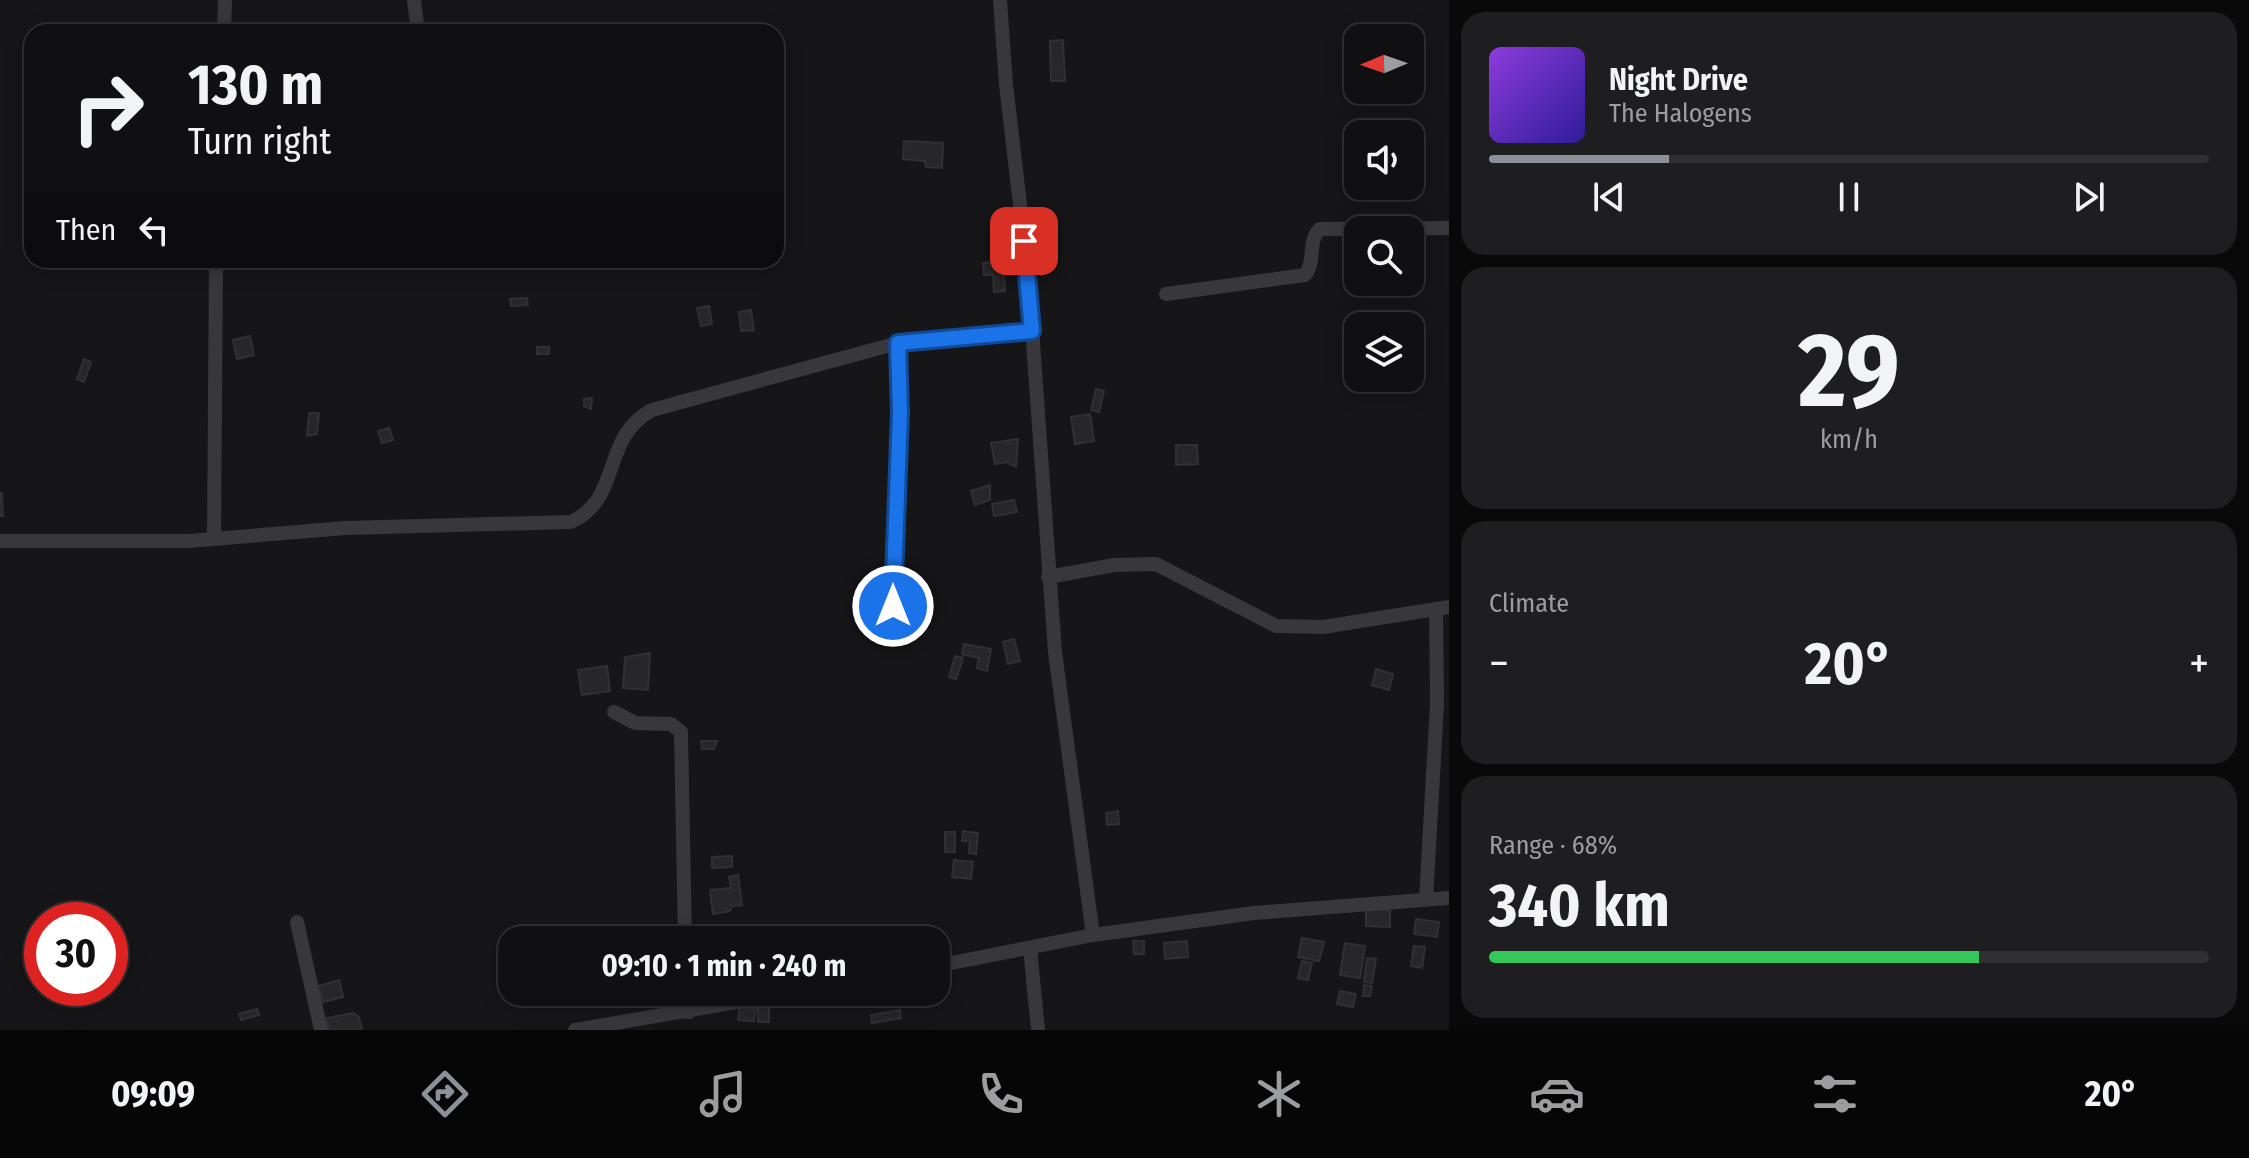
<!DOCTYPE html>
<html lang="en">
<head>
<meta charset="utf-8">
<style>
	body { margin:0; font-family:"Fira Sans Condensed",sans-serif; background:#1e1e20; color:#f1f3f6; height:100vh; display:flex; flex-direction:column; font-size:30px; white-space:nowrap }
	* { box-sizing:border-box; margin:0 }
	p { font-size:26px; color:#9c9d9f }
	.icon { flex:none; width:44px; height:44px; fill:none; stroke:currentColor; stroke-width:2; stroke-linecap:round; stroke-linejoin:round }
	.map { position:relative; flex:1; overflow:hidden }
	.details { display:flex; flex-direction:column; gap:12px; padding:12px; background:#09090a; width:800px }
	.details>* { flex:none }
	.hud { position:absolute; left:24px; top:24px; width:760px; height:244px; border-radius:24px; box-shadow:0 4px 20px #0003,0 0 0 2px #303032; background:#101012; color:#f1f3f6; overflow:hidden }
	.needle { width:52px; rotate:268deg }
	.fabs { position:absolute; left:1344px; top:24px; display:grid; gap:16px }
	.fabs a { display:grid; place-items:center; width:80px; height:80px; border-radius:16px; background:#101012; box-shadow:0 4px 20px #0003,0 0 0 2px #303032; font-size:40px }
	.speed { position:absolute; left:24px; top:902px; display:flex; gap:16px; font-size:40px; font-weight:700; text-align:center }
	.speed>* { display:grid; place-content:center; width:104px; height:104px; border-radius:50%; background:#101012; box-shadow:0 4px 20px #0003,0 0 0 2px #303032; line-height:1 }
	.speed .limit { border:12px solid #d22; background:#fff; color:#111 }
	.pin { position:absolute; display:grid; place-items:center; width:68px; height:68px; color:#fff; margin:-34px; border-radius:16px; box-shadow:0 4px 12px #0006 }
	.me { position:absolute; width:88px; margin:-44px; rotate:0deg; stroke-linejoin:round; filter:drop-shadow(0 0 6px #0008) }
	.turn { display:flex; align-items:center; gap:28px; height:168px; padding:0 32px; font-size:36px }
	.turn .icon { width:104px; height:104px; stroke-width:2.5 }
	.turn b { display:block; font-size:56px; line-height:68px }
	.then { display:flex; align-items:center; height:76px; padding:0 32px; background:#0003; gap:16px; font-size:30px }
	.big { font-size:60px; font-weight:700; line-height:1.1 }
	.details .widget { flex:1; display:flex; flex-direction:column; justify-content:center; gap:12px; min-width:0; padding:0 28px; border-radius:24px; background:#1e1e20 }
	.details .dial { align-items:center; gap:0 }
	.dial b { font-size:104px; line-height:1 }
	.song { display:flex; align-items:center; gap:24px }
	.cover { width:96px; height:96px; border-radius:12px; background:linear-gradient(135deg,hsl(270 70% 55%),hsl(250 70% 35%)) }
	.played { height:8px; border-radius:4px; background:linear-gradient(90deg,#8c9099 25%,#303032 25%) }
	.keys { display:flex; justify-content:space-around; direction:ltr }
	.heat { display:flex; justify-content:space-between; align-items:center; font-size:44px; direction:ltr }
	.charge { height:12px; border-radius:6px; background:linear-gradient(90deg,#34c759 68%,#303032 0) }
	.trip { position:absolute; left:498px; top:926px; width:452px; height:80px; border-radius:24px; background:#101012; box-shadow:0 4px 20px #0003,0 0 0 2px #303032; font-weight:700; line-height:80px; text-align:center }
	.tabs { display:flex; height:128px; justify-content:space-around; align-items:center; background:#060607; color:#9c9d9f }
	.tabs .icon { width:56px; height:56px }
	.tabs .active { color:#8c9099 }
	.tabs b { font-size:36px; color:#f1f3f6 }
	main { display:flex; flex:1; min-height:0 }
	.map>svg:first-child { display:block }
	.building { fill:#272629; stroke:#313034; stroke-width:2 }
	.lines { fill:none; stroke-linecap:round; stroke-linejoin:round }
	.minor { stroke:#38373c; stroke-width:14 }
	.route-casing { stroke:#114b97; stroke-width:20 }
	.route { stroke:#1a73e8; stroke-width:14 }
</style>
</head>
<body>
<main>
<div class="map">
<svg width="1449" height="1030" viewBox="0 0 1449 1030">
	<rect width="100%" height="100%" fill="#161618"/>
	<path class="building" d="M1063,40L1065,81H1051L1050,41Z
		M904,141L943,143L942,168L926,167L925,161L903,159Z
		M1010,261V274L1004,275L1005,291L994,292L993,275H984L983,263Z
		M527,298L528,305L511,306L510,299Z
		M709,306L712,324L701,326L697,308Z
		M751,310L754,330L741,331L739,312Z
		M250,336L254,355L237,359L233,340Z
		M537,347H549V354H537Z
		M84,359L91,362L84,382L77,379Z
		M1096,389L1104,391L1099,412L1091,410Z
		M592,398L591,409L584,406V399Z
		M309,413H319L317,434L307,436Z
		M1090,414L1094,441L1075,444L1071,417Z
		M389,428L393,440L382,443L378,431Z
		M1018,439L1016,467L1006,462L995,464L991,443Z
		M1176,445H1197L1198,464L1176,465Z
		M990,485V500L975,505L971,491Z
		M0,493H2L3,516H0Z
		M1014,500L1017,512L994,516L992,504Z
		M1014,639L1020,661L1008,664L1003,642Z
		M964,644L991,649L987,671L977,668L979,658L962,654Z
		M650,653L648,690L623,688L625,657Z
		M955,656L963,658L956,679L949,677Z
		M607,666L610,691L582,695L578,670Z
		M1376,669L1393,674L1389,690L1372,685Z
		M701,741H717L714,749H702Z
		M1118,811L1119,824L1107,825L1106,813Z
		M963,831L978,833L976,854L969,853L970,841H962Z
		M945,832H955V852H945Z
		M732,856V867L712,868V857Z
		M954,860L973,862L971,879L952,877Z
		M738,875L742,905L732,906L730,911L713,914L710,890L731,888L729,877Z
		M1366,909L1390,910V927L1366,926Z
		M1416,919L1439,922L1437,937L1414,934Z
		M1302,938L1324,942L1319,961L1298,957Z
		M1133,941H1144V954H1134Z
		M1187,941L1188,957L1165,959L1164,943Z
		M1345,943L1365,946L1360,978L1340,975Z
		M1414,946L1425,947L1422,968L1411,966Z
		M1367,958L1376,959L1372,983L1364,982Z
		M1302,961L1312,963L1308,980L1298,978Z
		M339,980L343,997L323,1002L319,986Z
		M1364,985L1372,986L1370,996H1363Z
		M1340,991L1356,994L1353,1007L1337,1004Z
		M758,1005L769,1006V1022H758Z
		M740,1007L756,1009L754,1021L738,1020Z
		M257,1009L259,1015L241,1020L239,1014Z
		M900,1010L901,1018L872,1023L871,1015Z
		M353,1013L359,1017L362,1030H329L327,1018Z"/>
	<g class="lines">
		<path class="minor" d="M414,0L418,32
			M1000,0L1006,85L1028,272L1055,652L1093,935
			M224,32L225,0
			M1166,294L1305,275C1316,262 1307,241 1320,229L1449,228
			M214,539L216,260
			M0,541H189L345,528L571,522C623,498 600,438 652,410L898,343L1032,331
			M1048,577L1114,565L1156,564L1276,626L1323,627L1449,607
			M893,606L900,413L898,343
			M614,712L635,723L671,724L681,732L685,940
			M1426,900L1437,704L1436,609
			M297,922L321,1030
			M1030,948L1038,1030
			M936,966L1093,935L1254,913L1449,898
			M688,992L689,1012
			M575,1030L795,992"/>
	</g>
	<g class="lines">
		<g class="route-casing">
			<path id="route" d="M893,606L900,413L898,343L1032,331L1024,241"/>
		</g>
		<use href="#route" class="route"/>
	</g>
</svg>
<div class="fabs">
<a><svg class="needle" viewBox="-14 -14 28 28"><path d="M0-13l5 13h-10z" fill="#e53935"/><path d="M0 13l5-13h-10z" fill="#9c9d9f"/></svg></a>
<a><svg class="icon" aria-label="sound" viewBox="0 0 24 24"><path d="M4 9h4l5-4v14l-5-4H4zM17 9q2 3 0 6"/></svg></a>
<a><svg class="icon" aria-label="search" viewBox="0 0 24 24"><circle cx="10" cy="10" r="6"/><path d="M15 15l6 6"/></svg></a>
<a><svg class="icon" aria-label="layers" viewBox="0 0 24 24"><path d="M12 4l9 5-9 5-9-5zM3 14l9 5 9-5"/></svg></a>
</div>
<div class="speed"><div class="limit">30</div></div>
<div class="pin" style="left:1024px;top:241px;background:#d93025"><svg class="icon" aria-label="arrive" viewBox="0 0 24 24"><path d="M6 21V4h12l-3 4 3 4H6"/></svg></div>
<svg class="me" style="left:893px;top:606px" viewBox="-20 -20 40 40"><circle r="17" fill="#1a73e8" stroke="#fff" stroke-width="3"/><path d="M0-11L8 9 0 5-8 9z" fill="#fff"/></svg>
<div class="trip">09:10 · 1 min · 240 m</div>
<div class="hud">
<div class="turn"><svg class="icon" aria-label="right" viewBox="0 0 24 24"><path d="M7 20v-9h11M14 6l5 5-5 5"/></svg><div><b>130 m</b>Turn right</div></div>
<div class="then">Then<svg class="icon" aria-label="left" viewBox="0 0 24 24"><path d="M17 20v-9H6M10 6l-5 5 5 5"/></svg></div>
</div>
</div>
<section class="details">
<div class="widget">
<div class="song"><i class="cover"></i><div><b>Night Drive</b><p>The Halogens</p></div></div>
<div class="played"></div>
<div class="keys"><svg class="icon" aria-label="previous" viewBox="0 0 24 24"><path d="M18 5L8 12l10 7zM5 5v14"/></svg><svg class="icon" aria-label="pause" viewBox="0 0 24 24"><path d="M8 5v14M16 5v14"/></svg><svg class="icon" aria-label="next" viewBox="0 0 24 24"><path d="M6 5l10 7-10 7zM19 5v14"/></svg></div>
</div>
<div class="widget dial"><b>29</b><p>km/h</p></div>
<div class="widget"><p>Climate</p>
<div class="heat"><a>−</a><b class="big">20°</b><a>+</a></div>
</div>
<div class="widget"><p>Range · 68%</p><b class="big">340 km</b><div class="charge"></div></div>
</section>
</main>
<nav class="tabs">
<b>09:09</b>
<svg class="icon active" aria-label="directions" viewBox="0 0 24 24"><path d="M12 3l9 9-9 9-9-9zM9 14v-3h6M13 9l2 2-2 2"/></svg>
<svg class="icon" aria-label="music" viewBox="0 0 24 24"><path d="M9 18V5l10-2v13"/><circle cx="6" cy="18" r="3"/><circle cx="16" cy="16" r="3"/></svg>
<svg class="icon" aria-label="phone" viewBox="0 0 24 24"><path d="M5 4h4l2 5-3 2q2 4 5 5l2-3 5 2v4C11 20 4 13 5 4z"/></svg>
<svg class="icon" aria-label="climate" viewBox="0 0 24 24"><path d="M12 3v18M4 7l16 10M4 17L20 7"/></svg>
<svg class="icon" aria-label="car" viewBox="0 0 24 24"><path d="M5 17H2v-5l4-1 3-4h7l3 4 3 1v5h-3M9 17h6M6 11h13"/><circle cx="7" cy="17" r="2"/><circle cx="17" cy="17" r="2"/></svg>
<svg class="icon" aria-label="filters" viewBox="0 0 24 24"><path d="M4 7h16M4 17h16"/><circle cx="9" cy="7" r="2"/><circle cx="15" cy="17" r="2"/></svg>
<b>20°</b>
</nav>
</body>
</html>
